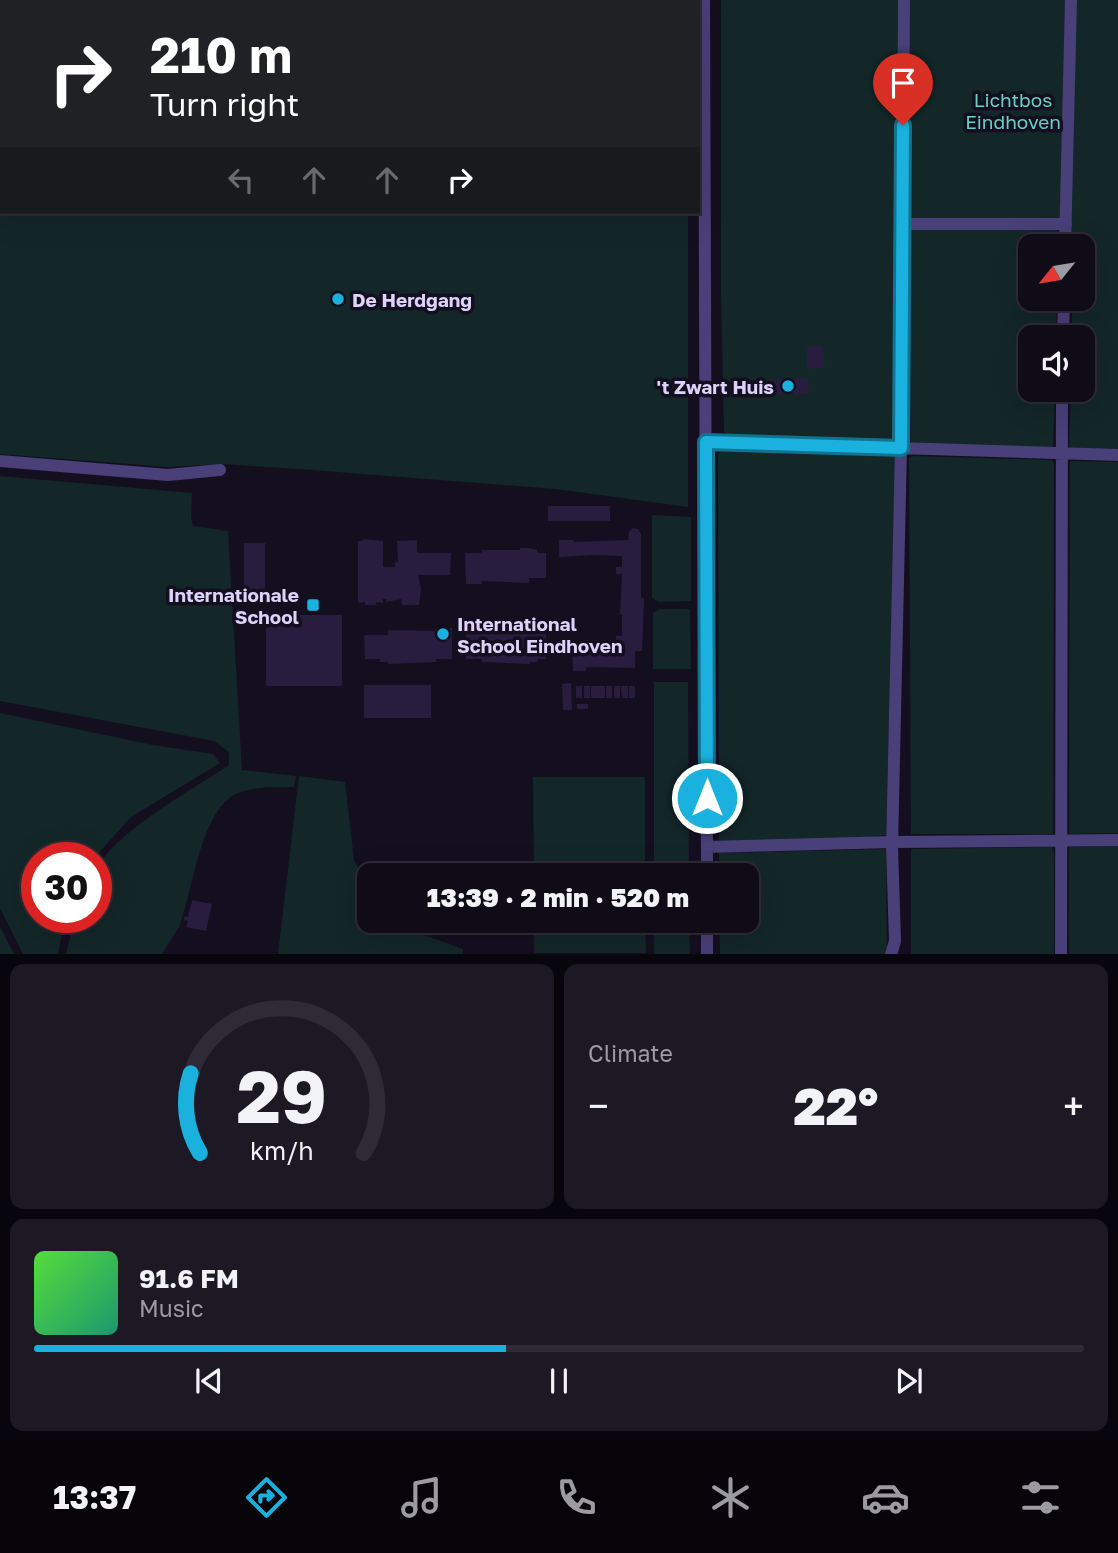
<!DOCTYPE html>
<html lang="en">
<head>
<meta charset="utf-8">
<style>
	body { margin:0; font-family:"Golos Text",sans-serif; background:#1d1924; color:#f1f3f6; height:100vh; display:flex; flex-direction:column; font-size:26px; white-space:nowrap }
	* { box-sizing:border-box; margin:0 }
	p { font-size:23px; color:#9b9ba1 }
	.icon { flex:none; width:38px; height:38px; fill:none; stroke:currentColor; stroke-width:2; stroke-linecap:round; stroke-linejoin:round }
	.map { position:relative; height:954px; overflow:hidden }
	.sheet { display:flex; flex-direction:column; gap:10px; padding:10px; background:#08060d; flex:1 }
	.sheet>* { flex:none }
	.guide { position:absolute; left:0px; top:0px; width:700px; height:214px; box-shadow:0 7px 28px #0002,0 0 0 2px #2f2b36; background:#202124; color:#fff; overflow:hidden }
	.needle { width:46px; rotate:240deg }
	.controls { position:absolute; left:1018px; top:234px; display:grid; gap:14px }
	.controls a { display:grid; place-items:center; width:77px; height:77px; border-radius:14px; background:#0f0b17; box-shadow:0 7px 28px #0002,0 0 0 2px #2f2b36; font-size:35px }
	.speed { position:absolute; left:21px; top:842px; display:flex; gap:14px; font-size:35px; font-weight:700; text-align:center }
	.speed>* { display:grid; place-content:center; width:91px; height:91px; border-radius:50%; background:#0f0b17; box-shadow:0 7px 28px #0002,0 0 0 2px #2f2b36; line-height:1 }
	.speed .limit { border:10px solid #d22; background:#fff; color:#111 }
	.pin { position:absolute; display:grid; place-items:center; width:60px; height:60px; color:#fff; margin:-72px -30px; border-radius:50% 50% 50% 0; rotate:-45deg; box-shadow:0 0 7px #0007 }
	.pin .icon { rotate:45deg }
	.me { position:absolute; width:77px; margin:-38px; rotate:0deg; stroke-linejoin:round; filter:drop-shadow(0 0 5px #0008) }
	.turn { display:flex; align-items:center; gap:24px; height:147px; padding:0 35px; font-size:32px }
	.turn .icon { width:91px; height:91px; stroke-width:2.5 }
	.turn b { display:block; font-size:49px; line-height:60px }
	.lanes { display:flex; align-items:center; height:66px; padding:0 35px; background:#0003; justify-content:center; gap:35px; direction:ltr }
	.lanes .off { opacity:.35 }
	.big { font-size:52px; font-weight:800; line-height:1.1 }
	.sheet .card { flex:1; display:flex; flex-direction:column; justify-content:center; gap:10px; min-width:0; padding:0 24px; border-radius:14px; background:#1d1924 }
	.sheet .dial { align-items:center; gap:0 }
	.dial svg { height:182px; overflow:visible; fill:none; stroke:#2f2b36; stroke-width:7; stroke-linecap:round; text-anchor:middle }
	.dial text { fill:#f1f3f6; stroke:none }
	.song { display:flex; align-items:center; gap:21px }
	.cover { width:84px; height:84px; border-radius:10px; background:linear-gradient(135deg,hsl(110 70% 55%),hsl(160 70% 35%)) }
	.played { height:7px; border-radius:4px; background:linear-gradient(90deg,#1ab1de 45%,#2f2b36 45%) }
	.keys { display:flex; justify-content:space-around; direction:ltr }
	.heat { display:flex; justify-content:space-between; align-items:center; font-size:38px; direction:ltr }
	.sheet .tiles { flex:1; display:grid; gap:10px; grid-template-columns:1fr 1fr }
	.card:last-child { grid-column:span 2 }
	.trip { position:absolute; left:357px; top:863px; width:402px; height:70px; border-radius:14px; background:#0f0b17; box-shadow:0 7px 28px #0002,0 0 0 2px #2f2b36; font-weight:800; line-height:70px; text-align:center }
	.tabs { display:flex; height:112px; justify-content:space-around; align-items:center; background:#060409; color:#9b9ba1 }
	.tabs .icon { width:49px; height:49px }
	.tabs .on { color:#1ab1de }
	.tabs b { font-size:32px; color:#f1f3f6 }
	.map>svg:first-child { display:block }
	.green { fill:#132628 }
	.building { fill:#281d3e }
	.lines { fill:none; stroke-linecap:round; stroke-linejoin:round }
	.minor { stroke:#493f79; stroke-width:12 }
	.route-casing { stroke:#117390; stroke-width:18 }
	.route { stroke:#1ab1de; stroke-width:12 }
	.poi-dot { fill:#1ab1de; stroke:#140f1f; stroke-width:2.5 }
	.labels { text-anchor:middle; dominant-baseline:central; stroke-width:7; stroke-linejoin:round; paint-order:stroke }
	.park-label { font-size:19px; fill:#67d1c4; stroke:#140f1f }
	.poi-label { font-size:19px; font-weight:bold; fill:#dcd2fa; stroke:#140f1f; text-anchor:start }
</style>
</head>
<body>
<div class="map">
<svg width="1118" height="955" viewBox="0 0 1118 955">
	<rect width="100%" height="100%" fill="#140f1f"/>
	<path class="green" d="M0,0H687L2,2V212H688V507L556,489L312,470L224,464L168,467L0,454Z
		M721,0H898L896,441L890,444L730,437L724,432L721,294Z
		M909,0H1118V451L1072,450L1069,446L1071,390H1083V338H1072V299H1083V247H1073V234L1057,222L907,220Z
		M1058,228V247H1031V299H1057L1056,338H1031V390H1055L1053,447L1051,449L911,443L909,229Z
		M724,450L896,457L886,835L722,853L886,849L887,954H720L719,921L747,920V875H719L718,455L720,451Z
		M912,456L1052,460L1054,463L1053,834H911L909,458Z
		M1070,461L1118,462V833L1070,834L1069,830Z
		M0,476L192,493L191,517L193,526L228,531L242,770L296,776L294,787C274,787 254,786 236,794C200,811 193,893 179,927C174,936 167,945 162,954H66L75,917H96C96,903 94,887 96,874C103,838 199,786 229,765V752L214,741L0,701Z
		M652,515L691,517V601L658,602L652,598Z
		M660,609H690L691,669H653V613Z
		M654,682H688L689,875H654Z
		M0,713L153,745L213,754L220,763L131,817L95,857L37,858V917H65L58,954H23L0,908Z
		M299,776L345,782L354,860L369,886V920L395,921L401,927L463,949V954H278Z
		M533,777H645V875H534Z
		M1118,846V954L1069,955V847Z
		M1052,847L1054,853V954H911V849Z
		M534,921H645L646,953H534Z
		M654,921H689L690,954H654Z
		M0,927L14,954H0Z"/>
	<path class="building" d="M823,346L825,368L807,369V347Z
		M808,378L809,393L768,395L767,380Z
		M548,506H610V521H548Z
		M633,528L638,529L641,534V597L644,599L642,651H635V668L586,667V671H573L572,650H586V654L599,653V650H622V642H616V636H622V615H620L622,574H616V567H622V556L593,555L559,557V540H573V542L628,540L629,532Z
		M363,539L383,541V567H395V562H398L397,541L417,540V553H451L450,575H418L421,589L419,605H402L401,599L386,602V599H383V603L376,602V605H365V602L358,603V541H363Z
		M244,543H265V599H244Z
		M520,548H529L537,550V553H546V578H529V583L482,581V584H466L465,553H481L482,550H520Z
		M266,615H342V686H266Z
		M452,628V659H436V662L388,664V662H380V659H365L364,635H388V630L435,631V629Z
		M466,628H482V631L529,629L530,634H546V659H538L537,662H530V664L482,662V659H466Z
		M571,683L572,710H563L562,684Z
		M364,685H431V718H364Z
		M576,686H582V698H576Z
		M584,686H590V698H584Z
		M591,686H605V698H591Z
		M606,686H612V698H606Z
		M614,686H620V698H614Z
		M621,686H628V698H622Z
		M629,686H635V698H629Z
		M577,704H588V709H577Z
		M192,900L212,904L206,931L186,927L188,921L184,920L185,916L188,917Z"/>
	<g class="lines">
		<path class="minor" d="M704,0L707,875
			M903,224H1066
			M1065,247L1071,0
			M1063,338L1064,299
			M706,442L1118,455
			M0,461L168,475L220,470
			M707,847L893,842L1118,840
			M707,920V955
			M891,955L895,941L892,847L901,448L904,0
			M1061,955L1062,390"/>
	</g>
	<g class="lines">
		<g class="route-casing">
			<path id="route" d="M707,798L706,442L901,448L903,125"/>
		</g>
		<use href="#route" class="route"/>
	</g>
	<g class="poi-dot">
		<circle cx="338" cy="299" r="7"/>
		<circle cx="788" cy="386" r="7"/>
		<rect x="306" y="598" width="14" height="14" rx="3.5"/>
		<circle cx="443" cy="634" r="7"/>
	</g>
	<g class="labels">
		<g class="park-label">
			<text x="1013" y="99">Lichtbos<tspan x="1013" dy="22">Eindhoven</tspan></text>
		</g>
		<g class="poi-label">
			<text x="352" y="299">De Herdgang</text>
			<text x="774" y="386" text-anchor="end">'t Zwart Huis</text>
			<text x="299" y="594" text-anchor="end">Internationale<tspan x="299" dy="22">School</tspan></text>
			<text x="457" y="623">International<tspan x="457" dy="22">School Eindhoven</tspan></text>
		</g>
	</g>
</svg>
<div class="controls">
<a><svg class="needle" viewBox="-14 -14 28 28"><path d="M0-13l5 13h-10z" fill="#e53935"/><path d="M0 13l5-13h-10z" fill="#9b9ba1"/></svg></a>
<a><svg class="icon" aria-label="sound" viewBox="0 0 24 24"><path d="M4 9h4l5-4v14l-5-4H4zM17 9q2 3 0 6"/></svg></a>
</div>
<div class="speed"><div class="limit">30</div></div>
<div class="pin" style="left:903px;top:125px;background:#d93025"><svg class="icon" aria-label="arrive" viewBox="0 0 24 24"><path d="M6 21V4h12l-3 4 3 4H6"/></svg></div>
<svg class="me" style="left:707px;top:798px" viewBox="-20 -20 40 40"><circle r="17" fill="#1ab1de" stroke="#fff" stroke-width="3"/><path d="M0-11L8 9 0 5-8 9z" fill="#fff"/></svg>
<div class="trip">13:39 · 2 min · 520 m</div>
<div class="guide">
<div class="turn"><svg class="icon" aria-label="right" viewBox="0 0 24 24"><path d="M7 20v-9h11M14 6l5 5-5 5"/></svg><div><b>210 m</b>Turn right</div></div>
<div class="lanes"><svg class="icon off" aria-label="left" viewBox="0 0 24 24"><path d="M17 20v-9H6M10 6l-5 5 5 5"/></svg><svg class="icon off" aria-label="ahead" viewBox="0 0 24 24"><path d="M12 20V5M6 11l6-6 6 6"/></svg><svg class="icon off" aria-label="ahead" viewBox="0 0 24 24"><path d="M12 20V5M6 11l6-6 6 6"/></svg><svg class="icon" aria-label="right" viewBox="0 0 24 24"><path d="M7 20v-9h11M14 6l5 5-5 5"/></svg></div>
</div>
</div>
<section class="sheet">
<div class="tiles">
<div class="card dial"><svg viewBox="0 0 100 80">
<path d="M14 69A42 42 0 1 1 86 69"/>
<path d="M14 69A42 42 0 0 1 10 34" stroke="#1ab1de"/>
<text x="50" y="56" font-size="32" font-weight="700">29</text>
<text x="50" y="72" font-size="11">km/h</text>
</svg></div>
<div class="card"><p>Climate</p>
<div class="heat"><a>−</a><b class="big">22°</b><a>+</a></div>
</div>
<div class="card">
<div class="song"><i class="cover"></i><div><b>91.6 FM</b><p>Music</p></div></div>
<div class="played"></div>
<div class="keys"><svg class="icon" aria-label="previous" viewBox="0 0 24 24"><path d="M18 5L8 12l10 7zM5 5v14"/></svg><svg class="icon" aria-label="pause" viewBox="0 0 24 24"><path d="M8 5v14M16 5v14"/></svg><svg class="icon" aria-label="next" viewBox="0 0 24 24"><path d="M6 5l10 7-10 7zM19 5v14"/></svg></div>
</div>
</div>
</section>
<nav class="tabs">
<b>13:37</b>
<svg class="icon on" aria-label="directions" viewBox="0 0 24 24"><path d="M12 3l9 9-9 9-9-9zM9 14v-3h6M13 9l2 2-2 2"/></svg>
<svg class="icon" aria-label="music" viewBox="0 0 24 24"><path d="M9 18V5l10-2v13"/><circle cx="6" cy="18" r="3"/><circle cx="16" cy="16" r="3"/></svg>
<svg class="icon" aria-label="phone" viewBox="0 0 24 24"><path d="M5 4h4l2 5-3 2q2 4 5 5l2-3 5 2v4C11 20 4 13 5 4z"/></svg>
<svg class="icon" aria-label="climate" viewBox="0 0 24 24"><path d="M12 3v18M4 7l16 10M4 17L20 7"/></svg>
<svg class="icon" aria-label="car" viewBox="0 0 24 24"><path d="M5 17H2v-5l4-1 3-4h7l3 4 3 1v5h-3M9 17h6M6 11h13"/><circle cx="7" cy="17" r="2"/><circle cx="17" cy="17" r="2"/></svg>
<svg class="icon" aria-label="filters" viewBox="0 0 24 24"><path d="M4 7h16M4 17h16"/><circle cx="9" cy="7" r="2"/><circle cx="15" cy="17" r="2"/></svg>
</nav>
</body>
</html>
